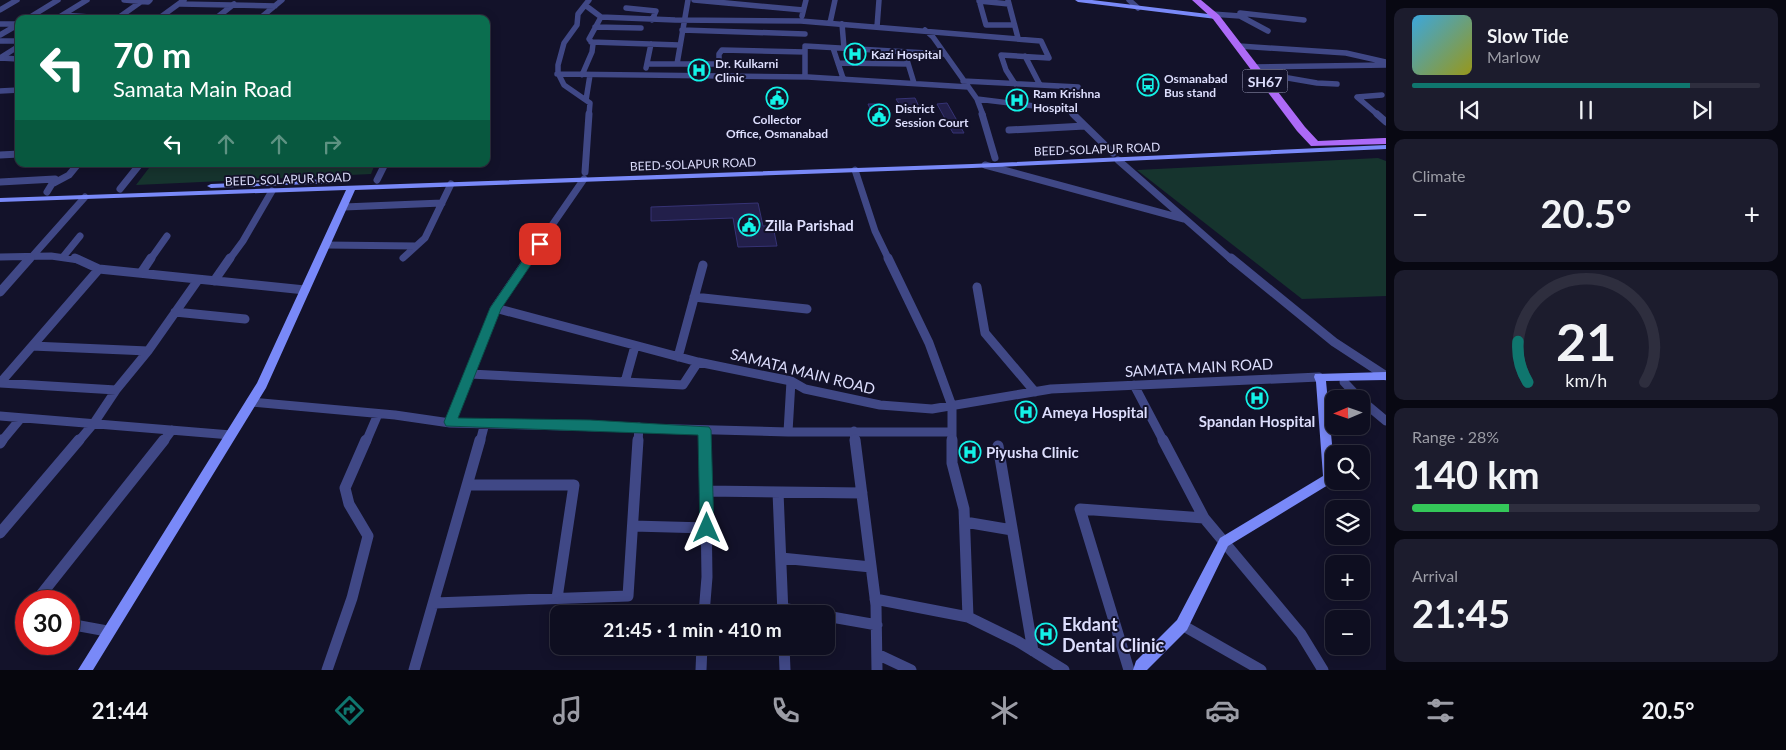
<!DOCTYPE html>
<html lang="en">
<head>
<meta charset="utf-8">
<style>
	body { margin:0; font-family:Lato,sans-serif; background:#1c1c2d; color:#f1f3f6; height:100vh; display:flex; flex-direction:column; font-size:19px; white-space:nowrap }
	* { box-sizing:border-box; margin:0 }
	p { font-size:16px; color:#9b9ca5 }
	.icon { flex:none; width:28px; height:28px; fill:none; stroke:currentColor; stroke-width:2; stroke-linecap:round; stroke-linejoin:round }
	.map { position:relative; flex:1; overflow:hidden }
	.drawer { display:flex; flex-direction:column; gap:8px; padding:8px; background:#080812; width:400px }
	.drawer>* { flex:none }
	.guide { position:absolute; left:15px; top:15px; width:475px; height:152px; border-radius:10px; box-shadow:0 2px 12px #0003,0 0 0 1px #2e2e3e; background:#0b6e4f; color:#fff; overflow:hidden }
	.needle { width:32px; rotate:268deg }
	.controls { position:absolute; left:1325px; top:390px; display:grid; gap:10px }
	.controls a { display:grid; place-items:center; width:45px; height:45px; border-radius:10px; background:#0e0e20; box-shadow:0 2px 12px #0003,0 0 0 1px #2e2e3e; font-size:25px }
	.speed { position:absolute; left:15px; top:590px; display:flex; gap:10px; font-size:25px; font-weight:700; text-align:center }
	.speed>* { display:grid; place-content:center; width:65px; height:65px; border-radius:50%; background:#0e0e20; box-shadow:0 2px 12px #0003,0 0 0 1px #2e2e3e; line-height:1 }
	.speed .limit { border:8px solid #d22; background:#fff; color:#111 }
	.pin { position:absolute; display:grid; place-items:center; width:42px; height:42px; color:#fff; margin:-21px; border-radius:10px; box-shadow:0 2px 8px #0006 }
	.me { position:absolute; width:55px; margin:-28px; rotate:0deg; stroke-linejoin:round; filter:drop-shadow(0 0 4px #0008) }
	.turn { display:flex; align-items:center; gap:18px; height:105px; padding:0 15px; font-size:22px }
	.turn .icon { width:65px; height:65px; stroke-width:2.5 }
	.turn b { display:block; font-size:35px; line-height:42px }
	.lanes { display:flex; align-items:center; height:48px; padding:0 15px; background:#0003; justify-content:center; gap:25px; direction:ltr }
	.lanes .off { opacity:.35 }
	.big { font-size:38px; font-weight:700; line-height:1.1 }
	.drawer .tile { flex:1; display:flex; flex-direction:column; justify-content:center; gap:8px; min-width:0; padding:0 18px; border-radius:10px; background:#1c1c2d }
	.drawer .dial { align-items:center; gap:0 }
	.dial svg { height:130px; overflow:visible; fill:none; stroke:#2e2e3e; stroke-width:7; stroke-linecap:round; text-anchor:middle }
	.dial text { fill:#f1f3f6; stroke:none }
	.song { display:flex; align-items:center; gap:15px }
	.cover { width:60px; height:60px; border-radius:8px; background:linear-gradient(135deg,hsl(200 70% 55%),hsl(60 70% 35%)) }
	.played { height:5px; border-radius:2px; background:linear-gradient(90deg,#0f766e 80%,#2e2e3e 80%) }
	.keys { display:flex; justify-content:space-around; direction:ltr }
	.heat { display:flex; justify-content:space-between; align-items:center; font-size:28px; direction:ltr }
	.charge { height:8px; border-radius:4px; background:linear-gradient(90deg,#34c759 28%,#2e2e3e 0) }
	.trip { position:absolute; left:550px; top:605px; width:285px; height:50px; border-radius:10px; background:#0e0e20; box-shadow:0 2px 12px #0003,0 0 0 1px #2e2e3e; font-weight:700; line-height:50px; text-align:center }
	.menu { display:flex; height:80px; justify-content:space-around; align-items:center; background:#06060d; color:#9b9ca5 }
	.menu .icon { width:35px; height:35px }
	.menu .on { color:#0f766e }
	.menu b { font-size:22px; color:#f1f3f6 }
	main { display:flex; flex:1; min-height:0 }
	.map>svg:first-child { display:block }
	.green { fill:#16342e }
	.building { fill:#221f4a; stroke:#363375 }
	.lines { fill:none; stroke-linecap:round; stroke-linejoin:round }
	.street-far3 { stroke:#404886; stroke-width:5.5 }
	.street-far2 { stroke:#404886; stroke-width:7 }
	.street-far1 { stroke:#404886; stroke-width:9 }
	.street { stroke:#404886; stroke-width:11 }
	.secondary { fill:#7989f8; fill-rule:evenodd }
	.primary { fill:#ad6af7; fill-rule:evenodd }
	.route { fill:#0f766e; stroke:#0a4d48 }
	.labels { text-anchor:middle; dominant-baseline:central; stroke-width:4; stroke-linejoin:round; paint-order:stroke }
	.far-poi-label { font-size:12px; font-weight:bold; fill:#dddefd; stroke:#13122a; text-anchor:start }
	.far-street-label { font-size:12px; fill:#dddefd; stroke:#13122a }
	.shield { fill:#13122a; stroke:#a0a1be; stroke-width:1 }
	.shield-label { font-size:14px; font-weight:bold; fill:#dddefd }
	.poi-label { font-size:15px; font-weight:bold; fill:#dddefd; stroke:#13122a; text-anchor:start }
	.street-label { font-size:15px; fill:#dddefd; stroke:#13122a }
	.near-poi-label { font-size:18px; font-weight:bold; fill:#dddefd; stroke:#13122a; text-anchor:start }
</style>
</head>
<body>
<main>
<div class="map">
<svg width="1386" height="670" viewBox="0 0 1386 670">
	<rect width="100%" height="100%" fill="#13122a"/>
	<path class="green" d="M1378,158L1386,161V296L1302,299L1137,170Z
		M152,164H375L371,174L136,185Z"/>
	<path class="building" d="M915,98L921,111H904L896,99Z
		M947,103L964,133H953L937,104Z
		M868,104H880L886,118H874Z
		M758,203L763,226H773L777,246L738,247L733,218L651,221V207Z"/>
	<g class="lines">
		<path class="street-far3" d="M124,0L148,2L150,0
			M589,0L578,14L577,25L564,43L558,65V73L564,85L590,103L589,115
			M694,0L803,10
			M979,0L986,25H1013
			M1008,0L1018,38
			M1129,0L1138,8
			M979,1L1009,4
			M180,4L275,6
			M626,8L656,11L652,20
			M0,10L17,0
			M1212,14L1240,16L1268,31
			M63,15L90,17
			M802,16L806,0
			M1240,16V13L1304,20
			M601,17L675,20L801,21L1041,41L1049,58L1001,55L1006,70L1015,84
			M118,18L142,1
			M27,19L58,0
			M56,19L87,0
			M87,19L90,17L123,18
			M158,19L184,0
			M215,19L234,4
			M259,19L282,0
			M830,23L835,0
			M0,24H17
			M842,24L844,48
			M595,27L641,28
			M877,27L879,0
			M682,30L805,34
			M925,30L933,37L977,99L983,115
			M0,35L19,24
			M0,41H19
			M591,42L679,45
			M805,46L944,54
			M1239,46L1346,53L1386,62
			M805,47V77
			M833,48L843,78
			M1025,56L1040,85
			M0,58L19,46
			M0,58L19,59
			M907,60L914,83
			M838,63L908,64
			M647,64H719V54L722,50L805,52
			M677,64L688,0
			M1254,67L1386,65
			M646,68L651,44
			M1259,73L1317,83L1337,84
			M557,74L808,77L968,87
			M582,75L592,52L593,44L589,39L601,17L585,5
			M963,81L1078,87
			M0,91L19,90
			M977,99L1069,110L1074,115
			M586,100L590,75
			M1378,115L1357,97L1382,95"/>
		<path class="street-far2" d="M982,114L995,158
			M1073,114L1113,153
			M1377,114L1386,122
			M1009,130L1085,126
			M0,155L19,154
			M1118,160L1232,260
			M985,165L1184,219
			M855,170L875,231L889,260
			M585,172L589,114
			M377,180L385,164
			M0,182L55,179L47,192
			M54,183L69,175L78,164
			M120,189L140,164
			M344,207L442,203
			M326,245L416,246
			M0,257L51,256L79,260
			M63,257L80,236
			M403,258L425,238L451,184
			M29,260L85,197
			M150,260L167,236
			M229,260L243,241L272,191
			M528,260L584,179"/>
		<path class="street-far1" d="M75,258L99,269L305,290
			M529,258L495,308L450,423L788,432H951
			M888,258L929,343L952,406V442
			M1231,258L1334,342L1386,376
			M141,273L151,258
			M214,281L230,258
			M977,287L985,333L1035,392
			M0,292L30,258
			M694,297L807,309
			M495,308L698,362L791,381L805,389L880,405L932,409L1051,389L1319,377
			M175,312L245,319
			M32,346L148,351
			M678,357L703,265
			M470,374L683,385L698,362
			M625,382L635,346
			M1344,382L1360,399
			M0,383L99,269
			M0,383L116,390
			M1134,385L1164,442
			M1361,400L1386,421
			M251,402L395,415L450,423
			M0,416L231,435
			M705,430V442
			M854,431L855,442
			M788,432L791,381
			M1,442L21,418
			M78,442L94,423L116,390L148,351L198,280
			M163,442L172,430
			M366,442L378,414
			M480,442L485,423
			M638,442L639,427"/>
		<path class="street" d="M855,440L876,605L877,670
			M952,440V463L964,509L968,617
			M1163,440L1204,518
			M0,443L2,440
			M998,446L1033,651
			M468,485H574L557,598
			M706,491L862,493
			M778,492L783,614
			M965,522L1012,530
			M633,526L707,528
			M0,533L79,440
			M781,558L871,567
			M875,599L968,617L1017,641L1064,670
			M36,601L164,440
			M434,603L628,596L638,440
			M782,608L815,614
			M704,614L707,577L705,440
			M826,616L877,625
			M69,624L107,631
			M1182,625L1261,670
			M784,646L785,670
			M877,654L911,670
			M327,670L352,598L368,536L349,504L345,488L366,440
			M414,670L480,440
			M701,670L702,646
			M1129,670L1080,509L1204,518L1301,634L1323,670"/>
		<path class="secondary" d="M1075,0H1092L1216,15L1219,17L1216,19L1078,2Z
			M1386,145V149L972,168L355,190L266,388L93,670H78L257,383L346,190L0,202V198L972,164Z
			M331,179H334V183L211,188L207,186L211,184Z
			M1386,372V380L1326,381L1334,465L1333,482L1228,546L1187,630L1147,670H1133L1136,661L1177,620L1220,538L1323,476L1316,382L1314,377L1315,374Z"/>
		<path class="primary" d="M1192,0H1201L1219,15L1305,127L1318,141L1384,138H1386V144L1311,146L1297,131L1213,19Z"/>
	</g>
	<path class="route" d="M540,240L545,244L501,309L458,418L590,420L709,427L711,430L714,528L712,533L707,534L702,533L700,528L698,435L446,426L444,422L490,308L536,241Z"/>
	<defs>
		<g id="hospital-ring" transform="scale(1.125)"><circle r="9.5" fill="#13122a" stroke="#13f3e8" stroke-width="1.5"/><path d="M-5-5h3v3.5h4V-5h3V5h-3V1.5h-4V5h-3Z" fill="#13f3e8"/></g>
		<g id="bus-ring" transform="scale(1.125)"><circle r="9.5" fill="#13122a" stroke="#13f3e8" stroke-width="1.5"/><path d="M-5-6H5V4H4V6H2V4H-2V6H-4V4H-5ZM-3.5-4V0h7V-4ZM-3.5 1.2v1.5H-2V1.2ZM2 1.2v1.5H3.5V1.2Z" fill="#13f3e8"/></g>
		<g id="civic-ring" transform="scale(1.125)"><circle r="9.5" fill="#13122a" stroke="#13f3e8" stroke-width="1.5"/><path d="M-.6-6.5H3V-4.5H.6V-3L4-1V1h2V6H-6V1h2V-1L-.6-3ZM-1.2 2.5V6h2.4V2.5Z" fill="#13f3e8"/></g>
	</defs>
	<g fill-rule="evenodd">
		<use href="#hospital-ring" x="855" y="54"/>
		<use href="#hospital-ring" x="699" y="70"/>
		<use href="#bus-ring" x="1148" y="85"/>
		<use href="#civic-ring" x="777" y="98"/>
		<use href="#hospital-ring" x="1017" y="100"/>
		<use href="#civic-ring" x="879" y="115"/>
		<use href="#civic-ring" x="749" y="225"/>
		<use href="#hospital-ring" x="1257" y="398"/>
		<use href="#hospital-ring" x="1026" y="412"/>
		<use href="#hospital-ring" x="970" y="452"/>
		<use href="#hospital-ring" x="1046" y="634"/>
	</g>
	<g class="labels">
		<g class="far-poi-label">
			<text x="871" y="54">Kazi Hospital</text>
			<text x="715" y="63">Dr. Kulkarni<tspan x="715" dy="14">Clinic</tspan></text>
			<text x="1164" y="78">Osmanabad<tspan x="1164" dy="14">Bus stand</tspan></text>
			<text x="1033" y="93">Ram Krishna<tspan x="1033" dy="14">Hospital</tspan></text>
			<text x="895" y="108">District<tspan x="895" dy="14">Session Court</tspan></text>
			<text x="777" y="119" text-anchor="middle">Collector<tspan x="777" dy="14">Office, Osmanabad</tspan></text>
		</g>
		<g class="far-street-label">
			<text transform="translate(1097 149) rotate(-2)">BEED-SOLAPUR ROAD</text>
			<text transform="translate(693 164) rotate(-2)">BEED-SOLAPUR ROAD</text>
			<text transform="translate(288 179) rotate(-2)">BEED-SOLAPUR ROAD</text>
		</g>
		<rect class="shield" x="1242.5" y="69.5" width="45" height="23" rx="4"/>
		<g class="shield-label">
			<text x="1265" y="81">SH67</text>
		</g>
		<g class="poi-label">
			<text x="765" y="225">Zilla Parishad</text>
			<text x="1042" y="412">Ameya Hospital</text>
			<text x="1257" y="421" text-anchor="middle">Spandan Hospital</text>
			<text x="986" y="452">Piyusha Clinic</text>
		</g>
		<g class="street-label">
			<text transform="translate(1199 367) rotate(-3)">SAMATA MAIN ROAD</text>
			<text transform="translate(803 371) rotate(14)">SAMATA MAIN ROAD</text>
		</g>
		<g class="near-poi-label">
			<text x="1062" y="624">Ekdant<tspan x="1062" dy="21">Dental Clinic</tspan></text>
		</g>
	</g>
</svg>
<div class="controls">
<a><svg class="needle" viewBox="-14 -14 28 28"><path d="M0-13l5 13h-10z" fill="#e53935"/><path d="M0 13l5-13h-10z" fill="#9b9ca5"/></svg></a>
<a><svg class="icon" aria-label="search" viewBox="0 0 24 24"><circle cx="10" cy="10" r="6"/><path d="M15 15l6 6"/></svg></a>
<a><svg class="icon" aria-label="layers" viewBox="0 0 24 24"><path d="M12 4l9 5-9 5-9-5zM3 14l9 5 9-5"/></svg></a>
<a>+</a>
<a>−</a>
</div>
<div class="speed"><div class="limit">30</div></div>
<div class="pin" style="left:540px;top:244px;background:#d93025"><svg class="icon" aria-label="arrive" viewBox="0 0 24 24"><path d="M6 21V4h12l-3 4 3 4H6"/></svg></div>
<svg class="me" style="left:707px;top:528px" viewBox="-20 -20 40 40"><path d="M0-17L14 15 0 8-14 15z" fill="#0f766e" stroke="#fff" stroke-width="4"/></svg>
<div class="trip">21:45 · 1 min · 410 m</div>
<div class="guide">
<div class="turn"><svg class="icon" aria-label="left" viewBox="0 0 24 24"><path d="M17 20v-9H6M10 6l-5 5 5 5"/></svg><div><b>70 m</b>Samata Main Road</div></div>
<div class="lanes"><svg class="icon" aria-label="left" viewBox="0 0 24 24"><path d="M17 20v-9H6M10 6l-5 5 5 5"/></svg><svg class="icon off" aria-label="ahead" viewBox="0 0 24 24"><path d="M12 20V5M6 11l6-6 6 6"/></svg><svg class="icon off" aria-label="ahead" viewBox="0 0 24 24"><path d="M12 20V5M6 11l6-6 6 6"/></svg><svg class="icon off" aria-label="right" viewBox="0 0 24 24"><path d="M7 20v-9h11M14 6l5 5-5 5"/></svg></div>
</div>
</div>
<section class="drawer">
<div class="tile">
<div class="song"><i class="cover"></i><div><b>Slow Tide</b><p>Marlow</p></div></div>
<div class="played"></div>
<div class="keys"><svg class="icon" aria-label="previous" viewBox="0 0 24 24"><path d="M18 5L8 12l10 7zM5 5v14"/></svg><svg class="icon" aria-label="pause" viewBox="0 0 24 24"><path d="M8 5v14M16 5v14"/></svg><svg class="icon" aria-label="next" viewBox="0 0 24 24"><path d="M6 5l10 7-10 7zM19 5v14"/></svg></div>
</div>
<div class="tile"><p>Climate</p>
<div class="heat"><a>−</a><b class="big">20.5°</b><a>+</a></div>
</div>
<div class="tile dial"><svg viewBox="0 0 100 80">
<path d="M14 69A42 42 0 1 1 86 69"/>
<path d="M14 69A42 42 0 0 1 8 44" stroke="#0f766e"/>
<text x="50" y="56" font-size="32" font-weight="700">21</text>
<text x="50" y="72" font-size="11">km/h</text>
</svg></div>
<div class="tile"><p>Range · 28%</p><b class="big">140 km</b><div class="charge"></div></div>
<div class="tile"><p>Arrival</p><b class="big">21:45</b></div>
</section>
</main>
<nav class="menu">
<b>21:44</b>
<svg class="icon on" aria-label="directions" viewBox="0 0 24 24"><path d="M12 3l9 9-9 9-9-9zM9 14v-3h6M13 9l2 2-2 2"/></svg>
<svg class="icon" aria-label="music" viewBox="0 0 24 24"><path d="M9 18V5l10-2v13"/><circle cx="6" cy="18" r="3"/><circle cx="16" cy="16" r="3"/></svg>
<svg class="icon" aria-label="phone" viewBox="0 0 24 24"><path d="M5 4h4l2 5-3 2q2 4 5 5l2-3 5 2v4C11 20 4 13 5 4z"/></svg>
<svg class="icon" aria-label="climate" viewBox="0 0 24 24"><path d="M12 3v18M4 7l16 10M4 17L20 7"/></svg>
<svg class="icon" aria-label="car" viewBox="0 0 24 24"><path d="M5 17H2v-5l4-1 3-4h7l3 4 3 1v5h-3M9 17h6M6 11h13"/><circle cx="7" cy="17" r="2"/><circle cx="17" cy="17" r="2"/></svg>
<svg class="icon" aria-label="filters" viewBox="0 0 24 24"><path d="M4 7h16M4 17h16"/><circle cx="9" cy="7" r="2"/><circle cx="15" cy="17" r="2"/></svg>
<b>20.5°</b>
</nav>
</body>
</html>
